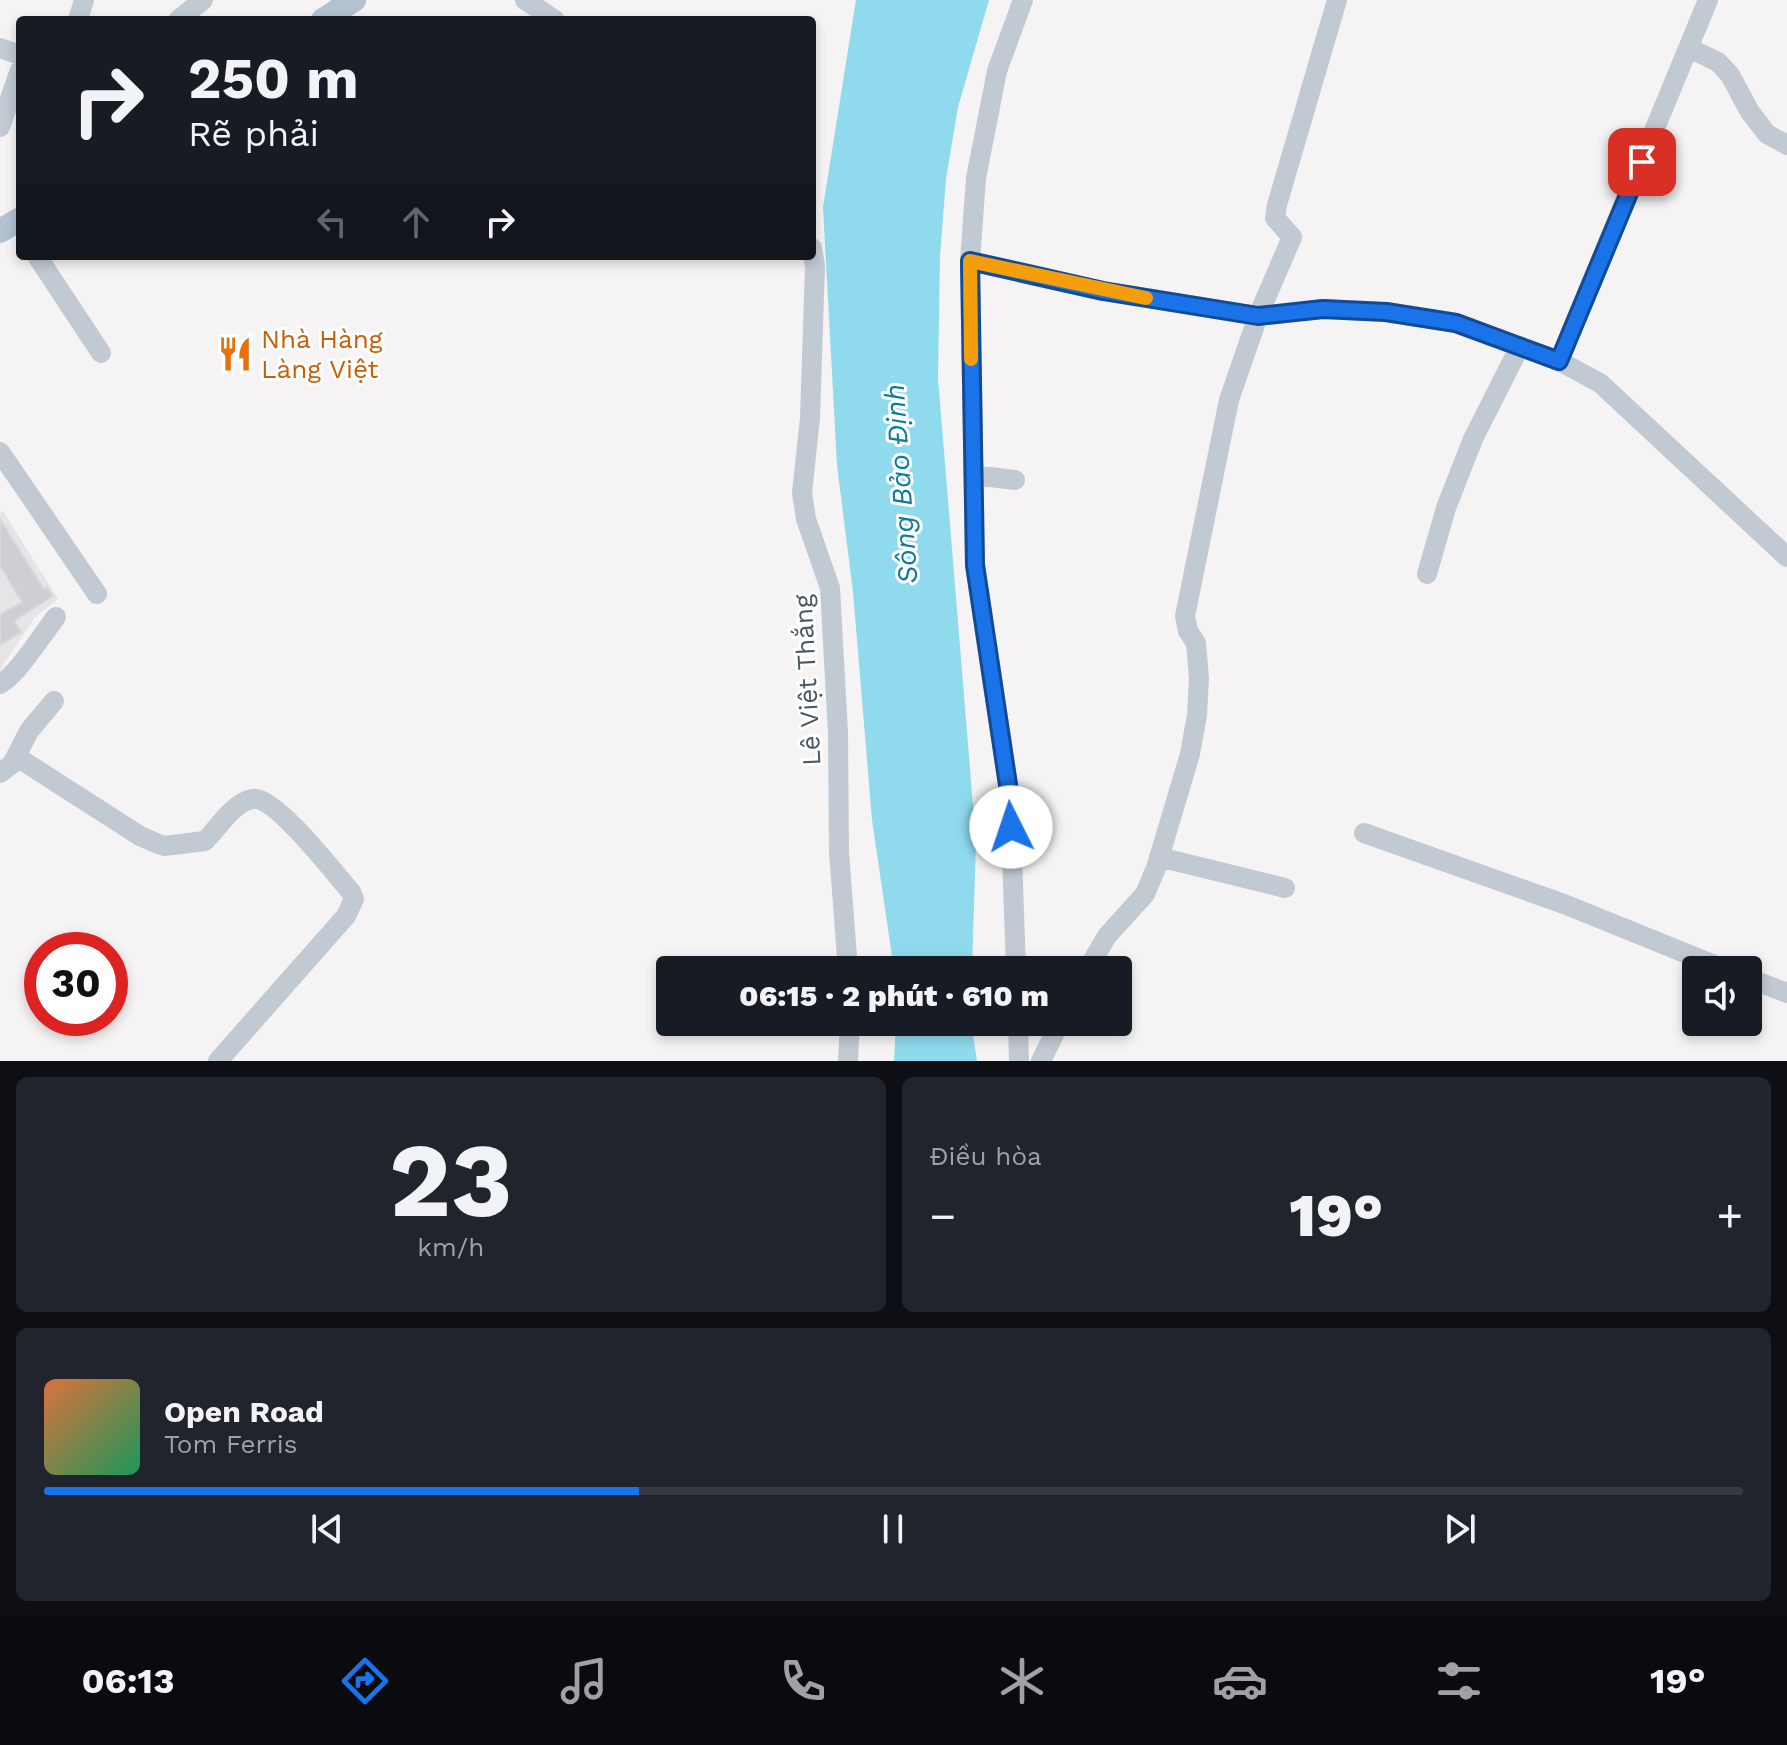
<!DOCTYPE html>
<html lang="vi">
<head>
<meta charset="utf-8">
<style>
	body { margin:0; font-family:"Work Sans",sans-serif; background:#20242c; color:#f1f3f6; height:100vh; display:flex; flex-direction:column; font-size:30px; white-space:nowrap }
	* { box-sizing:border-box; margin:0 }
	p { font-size:26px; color:#9ea1a6 }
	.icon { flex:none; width:44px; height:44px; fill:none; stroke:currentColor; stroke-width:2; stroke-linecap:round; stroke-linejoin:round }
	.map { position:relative; height:1061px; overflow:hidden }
	.sheet { display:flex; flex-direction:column; gap:16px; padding:16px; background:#0d0f14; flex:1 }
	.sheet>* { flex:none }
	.banner { position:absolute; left:16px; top:16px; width:800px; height:244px; border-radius:8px; box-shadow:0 4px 12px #0003; background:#171b24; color:#f1f3f6; overflow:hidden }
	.fabs { position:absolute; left:1682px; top:956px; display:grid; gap:16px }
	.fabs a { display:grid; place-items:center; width:80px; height:80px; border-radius:8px; background:#171b24; box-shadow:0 4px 12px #0003; font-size:40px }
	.speed { position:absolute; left:24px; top:932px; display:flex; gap:16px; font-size:40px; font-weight:700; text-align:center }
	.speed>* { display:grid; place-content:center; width:104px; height:104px; border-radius:50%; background:#171b24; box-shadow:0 4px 12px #0003; line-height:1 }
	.speed .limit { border:12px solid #d22; background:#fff; color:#111 }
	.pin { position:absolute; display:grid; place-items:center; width:68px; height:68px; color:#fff; margin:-34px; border-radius:16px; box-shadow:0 4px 12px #0006 }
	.me { position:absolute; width:88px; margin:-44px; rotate:356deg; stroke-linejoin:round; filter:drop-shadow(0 0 6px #0008) }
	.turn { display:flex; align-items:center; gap:28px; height:168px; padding:0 40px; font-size:36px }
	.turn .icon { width:104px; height:104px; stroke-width:2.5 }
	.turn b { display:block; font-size:56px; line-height:68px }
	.lanes { display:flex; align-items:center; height:76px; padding:0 40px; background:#0003; justify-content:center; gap:40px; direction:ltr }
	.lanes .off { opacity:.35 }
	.big { font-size:60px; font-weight:800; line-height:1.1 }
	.sheet .card { flex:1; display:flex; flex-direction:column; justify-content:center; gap:12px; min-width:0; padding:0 28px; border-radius:12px; background:#20242c }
	.sheet .dial { align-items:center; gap:0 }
	.dial b { font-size:104px; line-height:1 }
	.song { display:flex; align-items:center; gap:24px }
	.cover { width:96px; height:96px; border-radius:12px; background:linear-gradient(135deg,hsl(20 70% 55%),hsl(150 70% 35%)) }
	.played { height:8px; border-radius:4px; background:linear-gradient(90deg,#1a73e8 35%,#363941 35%) }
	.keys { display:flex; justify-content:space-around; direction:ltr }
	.heat { display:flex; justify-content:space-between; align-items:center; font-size:44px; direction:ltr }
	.sheet .tiles { flex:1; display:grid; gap:16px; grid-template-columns:1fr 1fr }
	.card:last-child { grid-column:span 2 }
	.trip { position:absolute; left:656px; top:956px; width:476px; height:80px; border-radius:8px; background:#171b24; box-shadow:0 4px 12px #0003; font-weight:800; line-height:80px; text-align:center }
	.menu { display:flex; height:128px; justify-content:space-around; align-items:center; background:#090b0e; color:#9ea1a6 }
	.menu .icon { width:56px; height:56px }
	.menu .active { color:#1a73e8 }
	.menu b { font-size:36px; color:#f1f3f6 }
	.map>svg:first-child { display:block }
	.education { fill:#e6e4e5 }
	.water { fill:#90daee }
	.building { fill:#cdcfd5; stroke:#d7d9de; stroke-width:2 }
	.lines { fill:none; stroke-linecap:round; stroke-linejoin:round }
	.minor { stroke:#c1cad2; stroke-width:20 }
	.major { stroke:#b3c2d1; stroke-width:24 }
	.route-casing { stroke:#114b97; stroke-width:20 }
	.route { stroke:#1a73e8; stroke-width:14 }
	.slow { stroke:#f59e0b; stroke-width:14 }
	.labels { text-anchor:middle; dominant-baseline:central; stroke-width:6; stroke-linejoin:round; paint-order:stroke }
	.food-label { font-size:26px; fill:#c56008; stroke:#fff; text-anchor:start }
	.street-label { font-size:26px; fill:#4a5661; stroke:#fff }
	.water-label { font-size:28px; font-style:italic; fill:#0c7c9b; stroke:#fff }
</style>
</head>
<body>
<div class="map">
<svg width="1787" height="1061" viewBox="0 0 1787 1061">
	<rect width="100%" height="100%" fill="#f5f3f3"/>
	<path class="education" d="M3,511L58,599L35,617L0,670V513Z"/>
	<path class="water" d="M856,0H989L958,107L946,179L940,256L938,378L976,842L972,970H894L872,820L853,592L837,465L823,207Z
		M896,1022H971L977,1061H894Z"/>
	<path class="building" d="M0,519L44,589L47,587L53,596L14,621L21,632L0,645V615L22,602L0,566Z"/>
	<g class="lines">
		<path class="minor" d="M525,0L555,20
			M78,20L84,0
			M178,20L203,0
			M0,48L20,55
			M1689,48L1718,62L1730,75L1750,112L1767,134L1787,145
			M0,127L20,70
			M812,248L815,266L810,418L802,493L806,519L830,588L838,733L839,852L848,970
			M37,256L101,353
			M970,261L1103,291L1258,316L1323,309L1386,312L1456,323L1559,361L1600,383L1787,557
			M1559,361L1708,0
			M0,452L97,594
			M973,475L1015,480
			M1427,574L1446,508L1473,439L1520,346
			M0,684C17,675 42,635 56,617
			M17,757L140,836L156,843L164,846L205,841C218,828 233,803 252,799C275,795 335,874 351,892L354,899L346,916L218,1061
			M0,773L12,764L29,731L54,701
			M1364,833L1564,904L1727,970
			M1159,857L1285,888
			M1016,970L1010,798L975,565L970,261L976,178L997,71L1023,0
			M1087,970L1107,936L1145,894L1156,868L1190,754L1197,715L1199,678L1196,643L1188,631L1185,616L1229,400L1258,316L1292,237L1275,218L1277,205L1337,0
			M1748,978L1787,993
			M1018,1022L1019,1061
			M848,1061L850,1022
			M1041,1061L1060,1022"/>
		<path class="major" d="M323,20L354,0
			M0,231L20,219"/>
	</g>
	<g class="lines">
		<g class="route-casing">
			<path id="route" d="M1011,827L1010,798L975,565L970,261L1103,291L1258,316L1323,309L1386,312L1456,323L1559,361L1642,162"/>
		</g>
		<use href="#route" class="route"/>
		<path class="slow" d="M971,359L970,261L1146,298"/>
	</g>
	<defs>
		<g id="restaurant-bare" transform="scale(2.76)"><path d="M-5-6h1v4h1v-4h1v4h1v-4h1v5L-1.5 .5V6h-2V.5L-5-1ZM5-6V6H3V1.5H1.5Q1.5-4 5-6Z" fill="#e8710a" stroke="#fff" stroke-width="2.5" paint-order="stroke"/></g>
	</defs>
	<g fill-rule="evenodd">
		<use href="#restaurant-bare" x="235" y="354"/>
	</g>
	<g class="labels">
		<g class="food-label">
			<text x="261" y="339">Nhà Hàng<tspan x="261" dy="30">Làng Việt</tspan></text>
		</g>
		<g class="street-label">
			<text transform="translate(807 680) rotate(-93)">Lê Việt Thắng</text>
		</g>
		<g class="water-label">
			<text transform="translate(901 484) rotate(-94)">Sông Bảo Định</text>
		</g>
	</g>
</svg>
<div class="fabs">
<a><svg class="icon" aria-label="sound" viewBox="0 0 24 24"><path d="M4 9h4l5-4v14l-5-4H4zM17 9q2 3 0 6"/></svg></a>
</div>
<div class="speed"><div class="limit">30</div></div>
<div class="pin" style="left:1642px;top:162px;background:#d93025"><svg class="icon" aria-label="arrive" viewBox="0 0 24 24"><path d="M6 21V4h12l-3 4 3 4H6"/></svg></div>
<svg class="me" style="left:1011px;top:827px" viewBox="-20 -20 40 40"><circle r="19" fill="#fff"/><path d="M0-13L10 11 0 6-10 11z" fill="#1a73e8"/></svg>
<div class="trip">06:15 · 2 phút · 610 m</div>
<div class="banner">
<div class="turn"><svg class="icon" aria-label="right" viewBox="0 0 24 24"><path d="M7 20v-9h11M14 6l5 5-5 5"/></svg><div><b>250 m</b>Rẽ phải</div></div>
<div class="lanes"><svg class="icon off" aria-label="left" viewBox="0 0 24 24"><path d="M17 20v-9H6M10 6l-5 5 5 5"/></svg><svg class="icon off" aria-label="ahead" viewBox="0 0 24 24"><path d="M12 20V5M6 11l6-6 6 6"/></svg><svg class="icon" aria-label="right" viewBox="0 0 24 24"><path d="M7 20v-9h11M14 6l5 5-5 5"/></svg></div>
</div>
</div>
<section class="sheet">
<div class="tiles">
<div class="card dial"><b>23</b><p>km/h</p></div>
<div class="card"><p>Điều hòa</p>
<div class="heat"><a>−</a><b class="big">19°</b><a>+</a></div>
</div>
<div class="card">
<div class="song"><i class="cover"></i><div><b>Open Road</b><p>Tom Ferris</p></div></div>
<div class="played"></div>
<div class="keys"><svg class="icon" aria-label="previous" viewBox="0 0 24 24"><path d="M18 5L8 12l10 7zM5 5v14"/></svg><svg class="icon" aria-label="pause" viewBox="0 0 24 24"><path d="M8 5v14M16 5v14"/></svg><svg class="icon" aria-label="next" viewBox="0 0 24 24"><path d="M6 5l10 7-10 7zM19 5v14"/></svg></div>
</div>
</div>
</section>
<nav class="menu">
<b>06:13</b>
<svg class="icon active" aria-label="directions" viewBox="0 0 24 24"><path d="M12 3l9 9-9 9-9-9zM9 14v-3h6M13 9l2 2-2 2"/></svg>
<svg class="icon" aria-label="music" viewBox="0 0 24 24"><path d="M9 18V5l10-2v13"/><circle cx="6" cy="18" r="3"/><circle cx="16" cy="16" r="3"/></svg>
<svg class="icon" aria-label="phone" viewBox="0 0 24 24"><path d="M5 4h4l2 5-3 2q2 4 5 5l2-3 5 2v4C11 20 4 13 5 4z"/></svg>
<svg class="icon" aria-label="climate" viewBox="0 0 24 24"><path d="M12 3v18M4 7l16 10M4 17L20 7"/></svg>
<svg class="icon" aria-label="car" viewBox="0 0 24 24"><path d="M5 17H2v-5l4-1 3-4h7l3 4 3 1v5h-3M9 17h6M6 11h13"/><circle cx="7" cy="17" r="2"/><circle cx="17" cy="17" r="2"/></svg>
<svg class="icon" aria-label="filters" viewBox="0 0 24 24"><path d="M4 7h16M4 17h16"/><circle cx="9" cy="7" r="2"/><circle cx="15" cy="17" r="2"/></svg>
<b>19°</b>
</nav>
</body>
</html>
